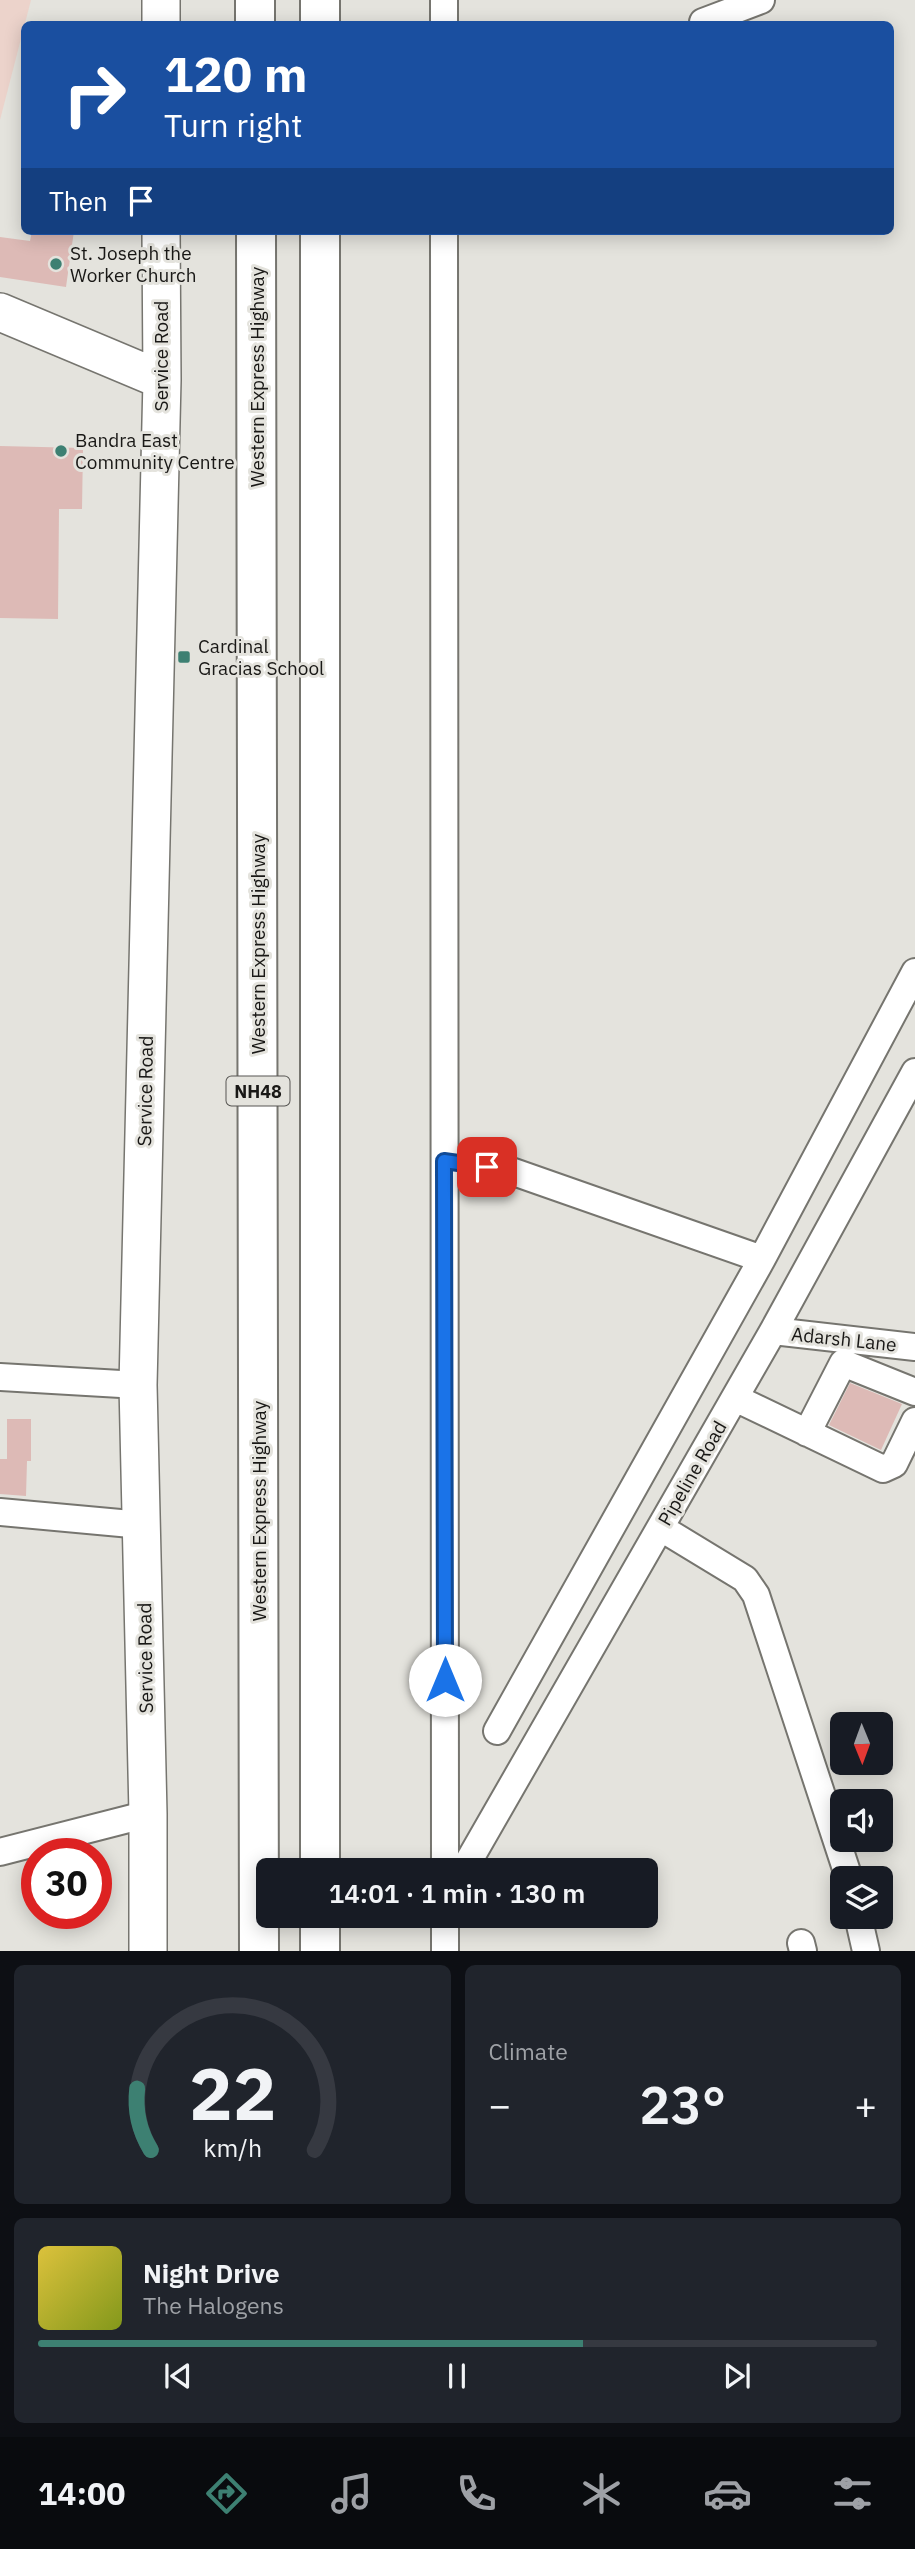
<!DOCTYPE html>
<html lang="en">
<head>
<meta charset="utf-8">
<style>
	body { margin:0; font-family:"IBM Plex Sans",sans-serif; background:#20242c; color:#f1f3f6; height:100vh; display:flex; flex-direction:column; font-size:26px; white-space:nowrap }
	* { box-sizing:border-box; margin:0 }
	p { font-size:23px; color:#9ea1a6 }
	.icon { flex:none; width:38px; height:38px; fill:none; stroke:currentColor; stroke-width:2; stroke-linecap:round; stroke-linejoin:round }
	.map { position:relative; height:1951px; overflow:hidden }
	.drawer { display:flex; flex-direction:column; gap:14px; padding:14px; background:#0d0f14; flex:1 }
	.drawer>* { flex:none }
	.banner { position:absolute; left:21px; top:21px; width:873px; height:214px; border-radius:10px; box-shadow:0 4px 18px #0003; background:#1a4fa0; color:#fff; overflow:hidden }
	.needle { width:46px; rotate:179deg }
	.controls { position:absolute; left:830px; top:1712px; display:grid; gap:14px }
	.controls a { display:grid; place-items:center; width:63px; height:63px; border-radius:10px; background:#171b24; box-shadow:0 4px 18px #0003; font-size:35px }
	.speed { position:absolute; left:21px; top:1838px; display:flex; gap:14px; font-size:35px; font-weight:700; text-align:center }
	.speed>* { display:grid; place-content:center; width:91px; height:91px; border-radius:50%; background:#171b24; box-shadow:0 4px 18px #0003; line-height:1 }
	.speed .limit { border:10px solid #d22; background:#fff; color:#111 }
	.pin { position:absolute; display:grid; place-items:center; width:60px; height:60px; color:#fff; margin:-30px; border-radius:14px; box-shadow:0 4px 10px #0006 }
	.me { position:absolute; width:77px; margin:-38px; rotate:0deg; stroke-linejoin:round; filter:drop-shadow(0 0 5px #0008) }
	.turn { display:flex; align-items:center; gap:24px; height:147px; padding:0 28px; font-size:32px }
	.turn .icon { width:91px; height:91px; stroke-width:2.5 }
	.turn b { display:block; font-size:49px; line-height:60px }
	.then { display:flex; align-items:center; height:66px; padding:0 28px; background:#0003; gap:14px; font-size:26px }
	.big { font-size:52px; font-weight:600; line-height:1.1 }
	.drawer .widget { flex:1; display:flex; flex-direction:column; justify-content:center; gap:10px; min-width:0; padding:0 24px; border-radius:10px; background:#20242c }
	.drawer .dial { align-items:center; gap:0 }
	.dial svg { height:182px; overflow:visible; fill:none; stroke:#363941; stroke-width:7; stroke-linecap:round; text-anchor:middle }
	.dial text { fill:#f1f3f6; stroke:none }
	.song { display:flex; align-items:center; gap:21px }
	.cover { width:84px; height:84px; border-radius:10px; background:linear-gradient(135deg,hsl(50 70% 55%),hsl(70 70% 35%)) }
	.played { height:7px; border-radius:4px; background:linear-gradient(90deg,#3d8072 65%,#363941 65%) }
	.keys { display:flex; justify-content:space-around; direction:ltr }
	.heat { display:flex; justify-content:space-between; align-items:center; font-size:38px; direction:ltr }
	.drawer .tiles { flex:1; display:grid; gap:14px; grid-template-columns:1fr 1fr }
	.widget:last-child { grid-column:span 2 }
	.trip { position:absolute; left:256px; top:1858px; width:402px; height:70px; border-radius:10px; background:#171b24; box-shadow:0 4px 18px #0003; font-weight:600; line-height:70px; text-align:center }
	.tab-bar { display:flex; height:112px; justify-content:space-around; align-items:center; background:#090b0e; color:#9ea1a6 }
	.tab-bar .icon { width:49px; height:49px }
	.tab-bar .selected { color:#3d8072 }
	.tab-bar b { font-size:32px; color:#f1f3f6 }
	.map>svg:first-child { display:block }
	.education { fill:#ecd3cb }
	.building { fill:#ddbab6 }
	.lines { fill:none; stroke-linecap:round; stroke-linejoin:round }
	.street-casing { stroke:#76756f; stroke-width:30 }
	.secondary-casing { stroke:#76756f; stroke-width:40 }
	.highway-casing { stroke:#76756f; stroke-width:42 }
	.street { stroke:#fff; stroke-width:26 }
	.secondary { stroke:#fff; stroke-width:37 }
	.highway { stroke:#fff; stroke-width:38 }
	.route-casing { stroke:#114b97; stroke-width:18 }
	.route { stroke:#1a73e8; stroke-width:12 }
	.poi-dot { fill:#3d8072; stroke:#e4e3dd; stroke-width:2.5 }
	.labels { text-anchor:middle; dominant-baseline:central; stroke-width:6; stroke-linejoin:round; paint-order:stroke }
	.shield { fill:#e4e3dd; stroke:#565552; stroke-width:2 }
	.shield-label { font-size:18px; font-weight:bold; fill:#191816 }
	.poi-label { font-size:19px; fill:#191816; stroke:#e4e3dd; text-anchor:start }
	.street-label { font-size:19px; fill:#191816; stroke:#e4e3dd }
</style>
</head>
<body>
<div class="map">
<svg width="915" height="1951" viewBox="0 0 915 1951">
	<rect width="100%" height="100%" fill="#e4e3dd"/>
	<path class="education" d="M0,0H31L0,120Z"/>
	<path class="building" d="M32,231H74L66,287L0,277V237L30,241Z
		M0,446L83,448L82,509H59L58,619L0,618Z
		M850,1383L902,1404L881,1450L829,1425Z
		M7,1419H31V1461H27L26,1496L0,1494V1459H7Z"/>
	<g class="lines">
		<g class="street-casing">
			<path id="street" d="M444,0V24
				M703,22L761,0
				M444,231L445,1871
				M445,1161L508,1170L762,1259L915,972
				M773,1331L915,1347
				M0,1377L138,1385
				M735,1398L883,1469L894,1464L915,1421
				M807,1433L843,1363L915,1392
				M0,1512L142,1525
				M661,1528L745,1579L756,1595L849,1878
				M497,1731L762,1259
				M0,1852L148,1814
				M463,1871L773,1331L915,1072
				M858,1916L866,1951
				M801,1943L803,1951
				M445,1951V1916"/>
		</g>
		<g class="secondary-casing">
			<path id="secondary" d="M161,24V0
				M0,312L162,380
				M148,1951V1814L138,1385L162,380L161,231"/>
		</g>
		<g class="highway-casing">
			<path id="highway" d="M255,0V24
				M320,24V0
				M256,231L259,1951
				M320,1871V231
				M320,1951V1916"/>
		</g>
		<use href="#street" class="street"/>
		<use href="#secondary" class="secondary"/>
		<use href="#highway" class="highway"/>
	</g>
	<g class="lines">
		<g class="route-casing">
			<path id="route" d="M445,1680L444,1161L487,1167"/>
		</g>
		<use href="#route" class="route"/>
	</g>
	<g class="poi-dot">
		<circle cx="56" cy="264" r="7"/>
		<circle cx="61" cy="451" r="7"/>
		<rect x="177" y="650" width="14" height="14" rx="3.5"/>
	</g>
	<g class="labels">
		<rect class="shield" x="226.5" y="1076.5" width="63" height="29" rx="5"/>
		<g class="shield-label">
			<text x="258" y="1091">NH48</text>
		</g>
		<g class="poi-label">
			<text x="70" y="253">St. Joseph the<tspan x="70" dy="22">Worker Church</tspan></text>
			<text x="75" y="440">Bandra East<tspan x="75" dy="22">Community Centre</tspan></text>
			<text x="198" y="646">Cardinal<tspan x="198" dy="22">Gracias School</tspan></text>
		</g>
		<g class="street-label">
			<text transform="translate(161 356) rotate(-90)">Service Road</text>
			<text transform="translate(257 377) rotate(-90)">Western Express Highway</text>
			<text transform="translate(258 944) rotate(-90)">Western Express Highway</text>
			<text transform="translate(145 1091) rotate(-89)">Service Road</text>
			<text transform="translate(844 1339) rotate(6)">Adarsh Lane</text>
			<text transform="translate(692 1473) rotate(-60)">Pipeline Road</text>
			<text transform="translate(259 1511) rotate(-90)">Western Express Highway</text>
			<text transform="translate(145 1658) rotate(-91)">Service Road</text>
		</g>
	</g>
</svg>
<div class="controls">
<a><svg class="needle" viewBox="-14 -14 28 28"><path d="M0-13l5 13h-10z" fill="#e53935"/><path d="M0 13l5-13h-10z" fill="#9ea1a6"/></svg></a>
<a><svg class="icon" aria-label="sound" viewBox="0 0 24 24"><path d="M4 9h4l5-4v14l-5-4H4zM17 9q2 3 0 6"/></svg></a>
<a><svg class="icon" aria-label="layers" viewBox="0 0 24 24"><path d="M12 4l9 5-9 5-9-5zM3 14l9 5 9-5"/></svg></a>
</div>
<div class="speed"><div class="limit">30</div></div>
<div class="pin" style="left:487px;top:1167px;background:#d93025"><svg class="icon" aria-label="arrive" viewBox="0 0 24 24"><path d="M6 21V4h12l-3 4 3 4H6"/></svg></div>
<svg class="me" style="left:445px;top:1680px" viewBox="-20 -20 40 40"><circle r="19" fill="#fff"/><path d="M0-13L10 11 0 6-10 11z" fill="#1a73e8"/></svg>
<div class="trip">14:01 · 1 min · 130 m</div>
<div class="banner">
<div class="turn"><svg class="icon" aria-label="right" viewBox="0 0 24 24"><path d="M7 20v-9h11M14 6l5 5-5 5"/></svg><div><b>120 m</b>Turn right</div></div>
<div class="then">Then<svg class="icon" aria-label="arrive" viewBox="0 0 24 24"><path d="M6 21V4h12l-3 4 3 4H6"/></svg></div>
</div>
</div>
<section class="drawer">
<div class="tiles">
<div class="widget dial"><svg viewBox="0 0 100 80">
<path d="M14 69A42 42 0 1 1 86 69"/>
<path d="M14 69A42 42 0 0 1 8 42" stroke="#3d8072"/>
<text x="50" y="56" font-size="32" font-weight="700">22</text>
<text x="50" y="72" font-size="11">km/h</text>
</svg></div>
<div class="widget"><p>Climate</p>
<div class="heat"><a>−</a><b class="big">23°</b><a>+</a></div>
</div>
<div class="widget">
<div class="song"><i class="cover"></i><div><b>Night Drive</b><p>The Halogens</p></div></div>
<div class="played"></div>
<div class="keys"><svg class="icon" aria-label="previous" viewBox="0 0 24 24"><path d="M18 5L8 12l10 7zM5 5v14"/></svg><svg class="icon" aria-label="pause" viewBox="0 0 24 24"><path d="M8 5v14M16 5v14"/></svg><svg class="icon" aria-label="next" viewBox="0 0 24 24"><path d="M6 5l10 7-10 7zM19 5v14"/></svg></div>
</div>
</div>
</section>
<nav class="tab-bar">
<b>14:00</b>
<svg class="icon selected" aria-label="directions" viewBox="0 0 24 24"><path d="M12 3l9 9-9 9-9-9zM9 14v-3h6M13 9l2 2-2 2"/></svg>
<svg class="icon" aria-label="music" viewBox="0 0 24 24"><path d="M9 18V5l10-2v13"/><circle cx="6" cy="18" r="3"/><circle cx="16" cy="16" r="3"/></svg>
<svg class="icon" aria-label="phone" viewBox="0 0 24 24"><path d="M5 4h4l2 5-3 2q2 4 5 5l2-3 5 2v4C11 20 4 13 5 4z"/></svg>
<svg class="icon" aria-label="climate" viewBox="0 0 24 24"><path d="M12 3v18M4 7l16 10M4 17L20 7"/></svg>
<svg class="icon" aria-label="car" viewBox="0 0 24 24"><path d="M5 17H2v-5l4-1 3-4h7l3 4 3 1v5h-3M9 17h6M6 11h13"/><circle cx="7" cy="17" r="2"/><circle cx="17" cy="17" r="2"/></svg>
<svg class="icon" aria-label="filters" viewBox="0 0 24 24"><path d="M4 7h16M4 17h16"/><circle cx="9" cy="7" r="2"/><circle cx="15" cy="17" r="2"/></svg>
</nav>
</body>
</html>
